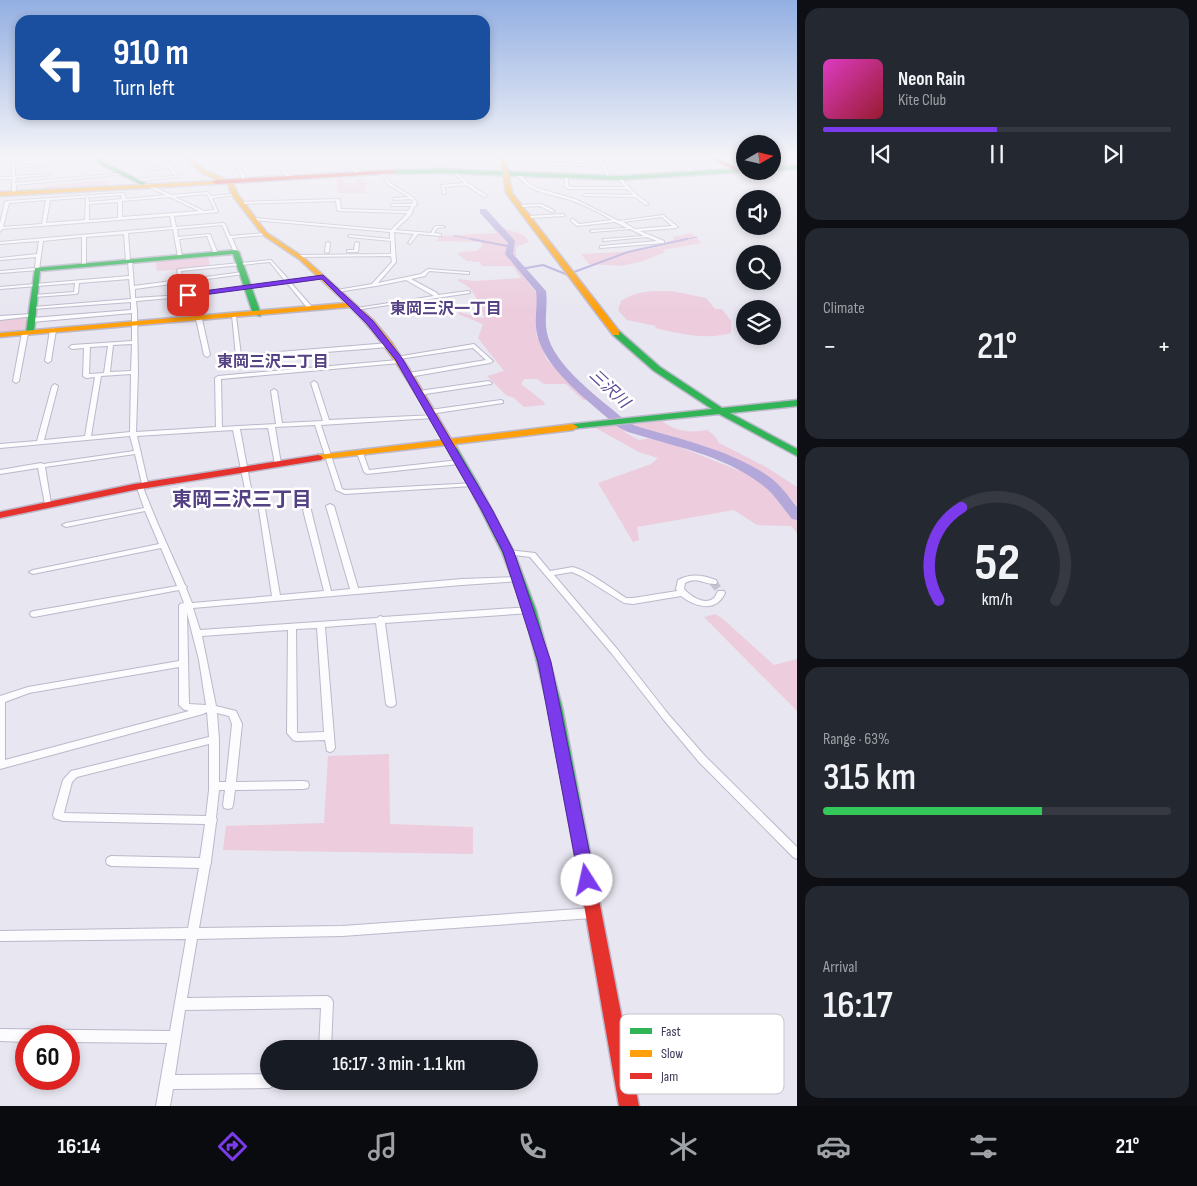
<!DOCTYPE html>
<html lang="en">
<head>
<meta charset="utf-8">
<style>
	body { margin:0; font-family:"Sofia Sans Condensed","Noto Sans JP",sans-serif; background:#242831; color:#f1f3f6; height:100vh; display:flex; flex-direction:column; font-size:19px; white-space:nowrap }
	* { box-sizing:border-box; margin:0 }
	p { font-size:16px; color:#9ea1a6 }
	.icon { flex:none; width:28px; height:28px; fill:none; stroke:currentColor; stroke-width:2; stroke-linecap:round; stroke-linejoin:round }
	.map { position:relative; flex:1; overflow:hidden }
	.side { display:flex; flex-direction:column; gap:8px; padding:8px; background:#0d0f14; width:400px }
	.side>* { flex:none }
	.banner { position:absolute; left:15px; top:15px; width:475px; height:105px; border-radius:15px; box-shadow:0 2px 8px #0003; background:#1a4fa0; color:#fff; overflow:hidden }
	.needle { width:32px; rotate:81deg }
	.buttons { position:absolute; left:736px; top:135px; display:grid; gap:10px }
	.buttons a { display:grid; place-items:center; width:45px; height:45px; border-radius:50%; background:#171b24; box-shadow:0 2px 8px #0003; font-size:25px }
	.speed { position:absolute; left:15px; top:1025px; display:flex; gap:10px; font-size:25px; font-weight:700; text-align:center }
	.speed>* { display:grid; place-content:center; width:65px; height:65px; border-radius:50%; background:#171b24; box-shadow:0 2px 8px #0003; line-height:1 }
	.speed .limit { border:8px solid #d22; background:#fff; color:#111 }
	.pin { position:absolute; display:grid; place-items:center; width:42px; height:42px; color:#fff; margin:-21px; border-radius:10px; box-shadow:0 2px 8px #0006 }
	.me { position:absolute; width:55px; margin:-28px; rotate:350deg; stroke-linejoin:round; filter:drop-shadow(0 0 4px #0008) }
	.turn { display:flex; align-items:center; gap:18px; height:105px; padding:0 15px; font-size:22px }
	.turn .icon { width:65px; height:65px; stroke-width:2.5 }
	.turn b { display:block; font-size:35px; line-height:42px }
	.big { font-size:38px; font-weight:600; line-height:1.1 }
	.side .card { flex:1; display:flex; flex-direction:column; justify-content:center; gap:8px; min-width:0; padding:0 18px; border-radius:15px; background:#242831 }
	.side .dial { align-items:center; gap:0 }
	.dial svg { height:130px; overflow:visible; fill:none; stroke:#363941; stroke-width:7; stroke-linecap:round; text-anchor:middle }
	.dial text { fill:#f1f3f6; stroke:none }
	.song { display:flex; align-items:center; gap:15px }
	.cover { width:60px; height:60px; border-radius:8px; background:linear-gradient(135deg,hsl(310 70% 55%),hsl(350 70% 35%)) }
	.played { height:5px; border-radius:2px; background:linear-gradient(90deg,#7c3aed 50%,#363941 50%) }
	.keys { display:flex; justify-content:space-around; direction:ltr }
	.heat { display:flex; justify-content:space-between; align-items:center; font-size:28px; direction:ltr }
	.charge { height:8px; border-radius:4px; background:linear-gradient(90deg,#34c759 63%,#363941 0) }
	.trip { position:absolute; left:260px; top:1040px; width:278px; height:50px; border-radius:25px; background:#171b24; box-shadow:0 2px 8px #0003; font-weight:600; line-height:50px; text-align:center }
	.tabs { display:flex; height:80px; justify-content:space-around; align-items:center; background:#090b0e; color:#9ea1a6 }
	.tabs .icon { width:35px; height:35px }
	.tabs .on { color:#7c3aed }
	.tabs b { font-size:22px; color:#f1f3f6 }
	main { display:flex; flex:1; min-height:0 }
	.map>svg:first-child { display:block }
	.green { fill:#ecccdd }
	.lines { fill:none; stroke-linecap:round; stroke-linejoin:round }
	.stream-far1 { stroke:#b3a8d9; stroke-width:1 }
	.stream { stroke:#b3a8d9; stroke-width:2 }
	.river { fill:#b3a8d9; fill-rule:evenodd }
	.street-tunnel { stroke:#c6c3d1; stroke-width:8; stroke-dasharray:8 4; stroke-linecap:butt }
	.street-casing { stroke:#bcb8cb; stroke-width:2 }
	.fast-casing { stroke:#bcb8cb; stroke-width:3 }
	.slow-casing { stroke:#bcb8cb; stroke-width:3 }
	.jam-casing { stroke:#bcb8cb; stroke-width:3 }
	.street { fill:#fcfbfd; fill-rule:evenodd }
	.fast { fill:#30b455; fill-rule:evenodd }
	.slow { fill:#ff9f0a; fill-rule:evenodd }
	.jam { fill:#e5322d; fill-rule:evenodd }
	.route { fill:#7c3aed; stroke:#51269a }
	.labels { text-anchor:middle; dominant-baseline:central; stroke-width:5; stroke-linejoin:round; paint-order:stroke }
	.far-neighbourhood-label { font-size:16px; font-weight:bold; fill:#534184; stroke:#fff }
	.far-water-label { font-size:16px; font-style:italic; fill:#5d4697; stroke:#fff }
	.neighbourhood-label { font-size:20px; font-weight:bold; fill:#534184; stroke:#fff }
	.key { fill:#fff; stroke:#c5c3cc; stroke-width:1 }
	.key-label { font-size:14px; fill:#3d3656 }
</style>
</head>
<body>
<main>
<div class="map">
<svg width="797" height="1106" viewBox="0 0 797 1106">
	<rect width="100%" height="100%" fill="#e8e6f0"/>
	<path class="green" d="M335,175H338L346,183H356L355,179H365V182H369L372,185L364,186L367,193H338L336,184H338Z
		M95,181H107L108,186L45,190L44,186Z
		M491,223H493L497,227H503C512,234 523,230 529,242L516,247V256L509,257L539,296L536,334L547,360L589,400H583L566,384H544L537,379H524L521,384L544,402L545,405L524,407L513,397L507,396L487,376L504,371L478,338L483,324L458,314L459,312L481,318H485C477,302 476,288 458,281V279L474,281L521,278L513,266H482L480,262L467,261L457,254L461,252L477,251L483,245L480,242L437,241L439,236L496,233Z
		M691,233L702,243L662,250L666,252L643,261L622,266L589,264L581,254L637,251L672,244L668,241L674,240L673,237Z
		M208,256L210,267L157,271L155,260Z
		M672,291L706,298L715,309H722L731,321V333C705,340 681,334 655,328L656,326L627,320L618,310L621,301C637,290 655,291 672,291Z
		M21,318H27L25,329L0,333V319Z
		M661,420C675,432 689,433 707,430L714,435L719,443L766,467L797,487V506C782,488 766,475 745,464L630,425Z
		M619,425L626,433L639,440L652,438L670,443L750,475L769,488L791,512L797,520V533L791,526L757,525L734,510L637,527L639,540L633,542L598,483L651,464L658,458L639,452L594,427Z
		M715,614L723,619L774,665L797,659V711L704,617Z
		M389,754L390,824L473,827V854L223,850L226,826L324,823L328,756Z"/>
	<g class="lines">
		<path class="stream-far1" d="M454,236L478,240
			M681,240L697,237"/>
		<path class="stream" d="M471,239L513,247
			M521,269L543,265L568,275
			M574,272L628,252L687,239"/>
		<path class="river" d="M480,209H486L515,241L513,254L546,291C548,305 544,319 547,333C554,367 601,399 626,421L636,426C682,440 732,450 771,478C781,486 789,497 797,507V520L792,519C782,507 774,493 761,484C723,455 673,446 628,432L618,427C591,403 544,369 537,334C534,320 538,306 536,291L505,254L508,243L480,213Z"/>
		<path class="street-tunnel" d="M713,582L721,593"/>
		<g class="street-casing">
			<path id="street" d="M11,158H15V166L77,161L79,162L15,168V176L47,174L49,175L16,178L15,183L123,173L125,174L16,185V193L14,194L12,193V179H0V177H12Z
				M137,158H141L151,168L167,166L161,158H165L171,166H172V168L179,177L137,181L136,179L175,176L169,168L150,170L141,162L106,166L104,165L139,160Z
				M270,158H274L290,176V178H288Z
				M337,158H341L360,172L357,173Z
				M386,158H400L410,160L408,161Z
				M597,158H601L611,179L608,178Z
				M674,158H678L696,173V175H694Z
				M511,161L586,164L588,165L586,166L510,163Z
				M234,163H236L245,175V181L242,180L241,175Z
				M452,170H454L468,183L486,195V197H484L466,185L444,187L446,193L443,194L441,185L464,183L452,172Z
				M379,171H381C385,175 388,181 392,184C402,192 409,192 417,202L416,204L417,205L415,206L412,211L413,212L408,218L395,230L431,233L435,226H443L445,227L437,228L434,233L441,234V236L418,234L410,244L408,243L414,234L394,232L396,262L378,283L421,274L428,269L467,272H469V274L429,271L425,276L411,279L437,293L438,295L468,291L470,292V293L355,310V308H357L434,296L406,280L376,286L337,292L335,291L337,290L372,284L392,262L391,256L299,257L297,256L299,255L391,254V241L350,237L348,236L350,235L390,239V232L253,220L251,219L253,218L391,230L405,216L407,213L339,211L337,210L336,201L241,204L239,203L241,202L338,199L340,200L341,209L408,211L411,206H391L392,204H412L413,202L411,199L393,200L394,198L409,197L388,185L385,179Z
				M518,173L530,184L537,188L575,199L619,221L663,215L678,227L676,228L640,231L664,241V243L600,248V246H602L657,241L647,237L603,241V239H604L644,236L630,229L592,232L590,231L592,230L627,228L615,222L577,226L571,221V219H573L579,224L612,220C600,213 586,206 573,201C551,193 531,195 516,174ZM662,217L672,226L635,229L623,222Z
				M565,175L568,176V186L570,187H625L617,178L620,177L637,195L649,204L646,205L635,197L584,196L585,194L633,195L627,189H568L564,186Z
				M144,183H146L171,195L208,192L211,196L235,194L237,195L212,198L218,212L174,216L176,227L223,223L225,224L230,236L265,233L267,234L265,235L232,238L238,252L236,253L234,252L222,225L177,229L178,237L210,234L218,254L216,255L214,254L207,236L179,239L182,257L180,258L178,257L173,229L128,233L130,260L132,261L134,286L179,280L177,270L179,269L271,260L289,280L323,276L325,277L323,278L291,283L313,308V310H309L287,283L182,297L136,301L137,311L138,372L136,432L216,427L215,378L218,376L398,360L395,358L396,357L474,344L493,361L490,363L409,377L406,375L409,373L486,360L473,348L399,359L403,361L400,363L221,379L222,427L276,424L271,391L274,389L277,391L282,423L323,421L311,383L314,381L317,383L329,420L435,415V417L433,418L321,425L342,489L346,490L475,483L476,484L473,486L345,494L336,490L315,425L275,427L281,464L278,466L275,464L268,428L240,429L253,499L250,501L247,499L233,430L137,436L148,484L145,486L142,485L157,522L185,585L187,587L186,588L192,603L272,596L258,503L261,501L264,503L280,595L324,591L303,510L307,508L311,510L331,591L350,589L326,506L330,504L334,506L358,588L462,579L519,577L523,579L519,581L462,585L193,608L200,630L377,618L380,616L383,617L530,607L534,610L530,613L385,623L396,704L394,706L391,707L388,706L386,704L376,623L325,627L335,748L333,751L330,752L327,751L325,740L296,741L293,740L287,733L288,630L202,636L216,706L236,711L242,724L236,782L304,781L308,782L309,785L308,788L304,789L235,790L233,805L232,808L228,809L224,808L223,805L225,790H219L216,818L217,820L216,823L211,861V863L210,866L199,928L342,926L592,908L596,909L598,913L596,917L592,918L342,936L197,939L187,998L327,996L331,998L333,1002L331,1049H319L321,1008L185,1010L175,1075L269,1074V1081H275L274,1086L269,1088L173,1089L170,1106H156L167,1043L69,1042V1036H26V1042L0,1041V1029L170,1031L186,939L0,941V931L188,928L199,868L111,866L107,864L106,861L107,858L111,856L200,858L205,824L63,821L54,818L53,815L63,780L71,771L209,737L207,712L203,714L0,769V696L28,687L179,661V606L180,604L184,603L179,590L34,617L31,616L30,614L31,612L34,611L177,586L161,548L33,574L29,572L33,570L159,544L145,511L66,527L62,525L66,523L144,508L136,485L139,483L142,484L135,454L45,467L51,504L48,506L45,504L38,468L0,474V470L41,463L43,464L134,451L130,436L0,448V444L37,441L52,386L55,384L58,386L44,440L85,436L95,377L86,378L83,376L84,348L72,349L69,347L72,345L132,341V313L32,322L29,320L32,318L131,310V302L33,309L31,308L33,307L131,299L129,279L79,283L78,293L76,294L34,297L32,296L34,295L74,292L75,283L0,289V287L129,276L128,262L126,261L124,234L86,237V266L82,265V237L43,241L39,270L0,273V271L35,268L36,257L0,260V258L37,254L39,241L0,244V242L172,227L170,216L2,229L0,232V223L5,202L7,201L123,193L125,194L126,199L166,195L144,185ZM207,194L215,210L204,211L175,197ZM121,195L122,199L89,202L88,198H86L85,220L46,223L50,200ZM170,197L199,211L122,217V201ZM46,200L42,224L3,227L9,203ZM118,202V218L89,220V204ZM270,262L285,281L182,295L135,298V289L243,274L245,273L243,272L183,280L181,271ZM132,344L131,371L110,372L113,345ZM108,346L104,373L89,374L90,347ZM131,374L130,432L91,436L101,376ZM187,613L199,660L206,705L189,704ZM317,628L324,732L298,733L297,732L296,629ZM179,667V705L183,709L189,711L5,760V702L29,693ZM217,713L229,716L232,724L226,782H219V739ZM209,744V790L206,816L64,813L72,782L77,777Z
				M541,204L555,211L552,212L540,206L520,207L518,206L520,205Z
				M563,214H564V216L529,218L527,217L529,216Z
				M328,242L330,243L329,252L327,253L325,252L326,243Z
				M357,242L359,243L358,252H347V250H354L355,243Z
				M32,314H34V316L0,320V316Z
				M232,315L236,316L241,355L389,343L392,345L389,347L239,359L236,357Z
				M199,317L202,319L210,355L207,357L204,355L196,319Z
				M53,328L56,330L51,361L48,363L45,361L50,330Z
				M25,331L28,333L19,381L16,383L13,381L22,333Z
				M489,381L492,383L491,384L419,395L416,393L419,391Z
				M501,400L503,401V403L430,414L427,412L430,410Z
				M360,451L363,453L369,470L459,460L462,462L459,464L367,474L364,472L357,453Z
				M505,550H508L535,553L550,571L573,567C592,573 609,587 626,598H633L677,591L676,589L678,580C691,573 703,575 716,580L717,582L716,584C704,585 698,576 685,583L684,589C690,596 705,606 714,598C715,597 717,593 718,591H724L725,593C716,613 695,607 681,596L633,604L624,603L581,576L572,572L554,575L618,650L669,715L705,756L797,847V859L793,857L699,762L663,719L612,654L530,557L505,554L504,552Z"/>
		</g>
		<g class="fast-casing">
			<path id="fast" d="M95,158H100L103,162L147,184L142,185L99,164Z
				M797,165V169L772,171V167Z
				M745,168V172L619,180L442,173L395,174L392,172L395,170L442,169L619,176Z
				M236,250L239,252L261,314L260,316L253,314L233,254L40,271L34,332L30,334L26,332L35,268Z
				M613,331H619L660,367L722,408L797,400V406L730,413L797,449V456L719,414L570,429L568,427L573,424L712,409L654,371L613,335Z
				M452,445L457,448L478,484L514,552L536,610L562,707L600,905L598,910L592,913L586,910L584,905L548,707L524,610L502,552L468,484L447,448Z"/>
		</g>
		<g class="slow-casing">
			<path id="slow" d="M185,158H190L206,171L232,182L238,195L267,233L303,257L373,320L392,343L413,375L451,439L573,424L578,427L573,430L455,444L457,448L452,451L449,450L446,445L315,460L313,458L318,455L443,440C415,393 390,345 350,307L0,337V333L346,303L299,259L263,235L232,195L228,184L202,173Z
				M501,158H506L512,193L619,331V335H613L506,193Z
				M218,181L216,184L0,196V192Z"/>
		</g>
		<g class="jam-casing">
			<path id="jam" d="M711,158H717L741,170L736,171Z
				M395,170L397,173L216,184L213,182L216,180Z
				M318,455L321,456L323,458L321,460L134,490L0,518V512L134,484Z
				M592,897L598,900L600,905L639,1106H619L584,905L586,900Z"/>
		</g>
		<use href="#street" class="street"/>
		<use href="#fast" class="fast"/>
		<use href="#slow" class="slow"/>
		<use href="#jam" class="jam"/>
	</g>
	<linearGradient id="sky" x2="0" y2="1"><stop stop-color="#93afe2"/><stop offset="0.5" stop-color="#f5f4f8"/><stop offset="1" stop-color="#f5f4f8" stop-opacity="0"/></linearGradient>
	<rect width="797" height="313" fill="url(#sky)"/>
	<path class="route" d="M323,275L373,321L402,358L493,511L514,552L551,662L595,880L593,886L587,888L581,886L579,880L538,662L503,552L482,511L395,359L367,324L322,279L188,297L185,295L188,293Z"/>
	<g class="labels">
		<g class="far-neighbourhood-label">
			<text x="446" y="309">東岡三沢一丁目</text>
			<text x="273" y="362">東岡三沢二丁目</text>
		</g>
		<g class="far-water-label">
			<text transform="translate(609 389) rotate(43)">三沢川</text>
		</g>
		<g class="neighbourhood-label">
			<text x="242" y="500">東岡三沢三丁目</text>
		</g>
	</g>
	<rect x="620" y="1014" width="164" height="80" rx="8" class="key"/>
	<rect x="630" y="1028" width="22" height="6" fill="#30b455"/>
	<rect x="630" y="1050" width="22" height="7" fill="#ff9f0a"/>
	<rect x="630" y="1073" width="22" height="6" fill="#e5322d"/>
	<g class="key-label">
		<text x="661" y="1036">Fast</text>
		<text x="661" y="1058">Slow</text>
		<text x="661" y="1081">Jam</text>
	</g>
</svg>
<div class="buttons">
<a><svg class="needle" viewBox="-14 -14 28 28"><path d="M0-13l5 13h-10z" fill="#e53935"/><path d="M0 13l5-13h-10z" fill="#9ea1a6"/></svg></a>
<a><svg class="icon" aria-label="sound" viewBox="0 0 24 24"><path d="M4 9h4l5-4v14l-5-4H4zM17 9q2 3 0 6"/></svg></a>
<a><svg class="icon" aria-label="search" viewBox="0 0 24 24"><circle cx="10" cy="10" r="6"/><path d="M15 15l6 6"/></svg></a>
<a><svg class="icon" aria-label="layers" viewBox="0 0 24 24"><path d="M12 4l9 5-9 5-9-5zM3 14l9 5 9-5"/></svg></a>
</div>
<div class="speed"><div class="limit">60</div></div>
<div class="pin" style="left:188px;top:295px;background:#d93025"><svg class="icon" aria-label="arrive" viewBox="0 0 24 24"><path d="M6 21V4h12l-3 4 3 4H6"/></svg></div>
<svg class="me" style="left:587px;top:880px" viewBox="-20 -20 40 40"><circle r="19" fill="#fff"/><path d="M0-13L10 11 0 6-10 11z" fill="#7c3aed"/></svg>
<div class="trip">16:17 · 3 min · 1.1 km</div>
<div class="banner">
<div class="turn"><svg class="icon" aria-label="left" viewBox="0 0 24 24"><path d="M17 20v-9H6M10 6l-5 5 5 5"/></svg><div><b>910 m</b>Turn left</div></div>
</div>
</div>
<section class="side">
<div class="card">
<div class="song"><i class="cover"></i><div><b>Neon Rain</b><p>Kite Club</p></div></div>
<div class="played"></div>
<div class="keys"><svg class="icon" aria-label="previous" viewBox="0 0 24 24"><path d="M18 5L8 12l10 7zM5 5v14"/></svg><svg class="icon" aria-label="pause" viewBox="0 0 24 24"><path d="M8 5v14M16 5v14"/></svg><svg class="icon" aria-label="next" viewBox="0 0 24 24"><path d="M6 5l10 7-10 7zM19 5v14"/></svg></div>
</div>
<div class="card"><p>Climate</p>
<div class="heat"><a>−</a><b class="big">21°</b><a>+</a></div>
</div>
<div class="card dial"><svg viewBox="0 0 100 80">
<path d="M14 69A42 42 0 1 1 86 69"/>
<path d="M14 69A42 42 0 0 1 28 12" stroke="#7c3aed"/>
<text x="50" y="56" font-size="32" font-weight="700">52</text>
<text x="50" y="72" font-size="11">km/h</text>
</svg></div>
<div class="card"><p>Range · 63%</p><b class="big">315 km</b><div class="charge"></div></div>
<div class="card"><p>Arrival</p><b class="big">16:17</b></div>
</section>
</main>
<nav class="tabs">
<b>16:14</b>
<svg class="icon on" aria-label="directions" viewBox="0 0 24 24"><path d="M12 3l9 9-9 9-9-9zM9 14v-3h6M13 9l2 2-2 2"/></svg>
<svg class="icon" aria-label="music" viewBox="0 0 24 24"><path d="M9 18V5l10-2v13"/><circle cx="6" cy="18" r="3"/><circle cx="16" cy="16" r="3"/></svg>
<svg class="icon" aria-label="phone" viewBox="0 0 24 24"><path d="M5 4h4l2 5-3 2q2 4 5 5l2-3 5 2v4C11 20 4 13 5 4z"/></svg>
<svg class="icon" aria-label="climate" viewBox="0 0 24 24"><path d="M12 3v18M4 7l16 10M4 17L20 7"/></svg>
<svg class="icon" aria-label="car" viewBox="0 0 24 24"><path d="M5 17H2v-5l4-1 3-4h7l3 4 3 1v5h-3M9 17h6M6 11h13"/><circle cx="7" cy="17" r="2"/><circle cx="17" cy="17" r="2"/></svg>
<svg class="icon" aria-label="filters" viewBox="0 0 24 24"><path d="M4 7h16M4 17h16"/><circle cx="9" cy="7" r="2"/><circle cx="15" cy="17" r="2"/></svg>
<b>21°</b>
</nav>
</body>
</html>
